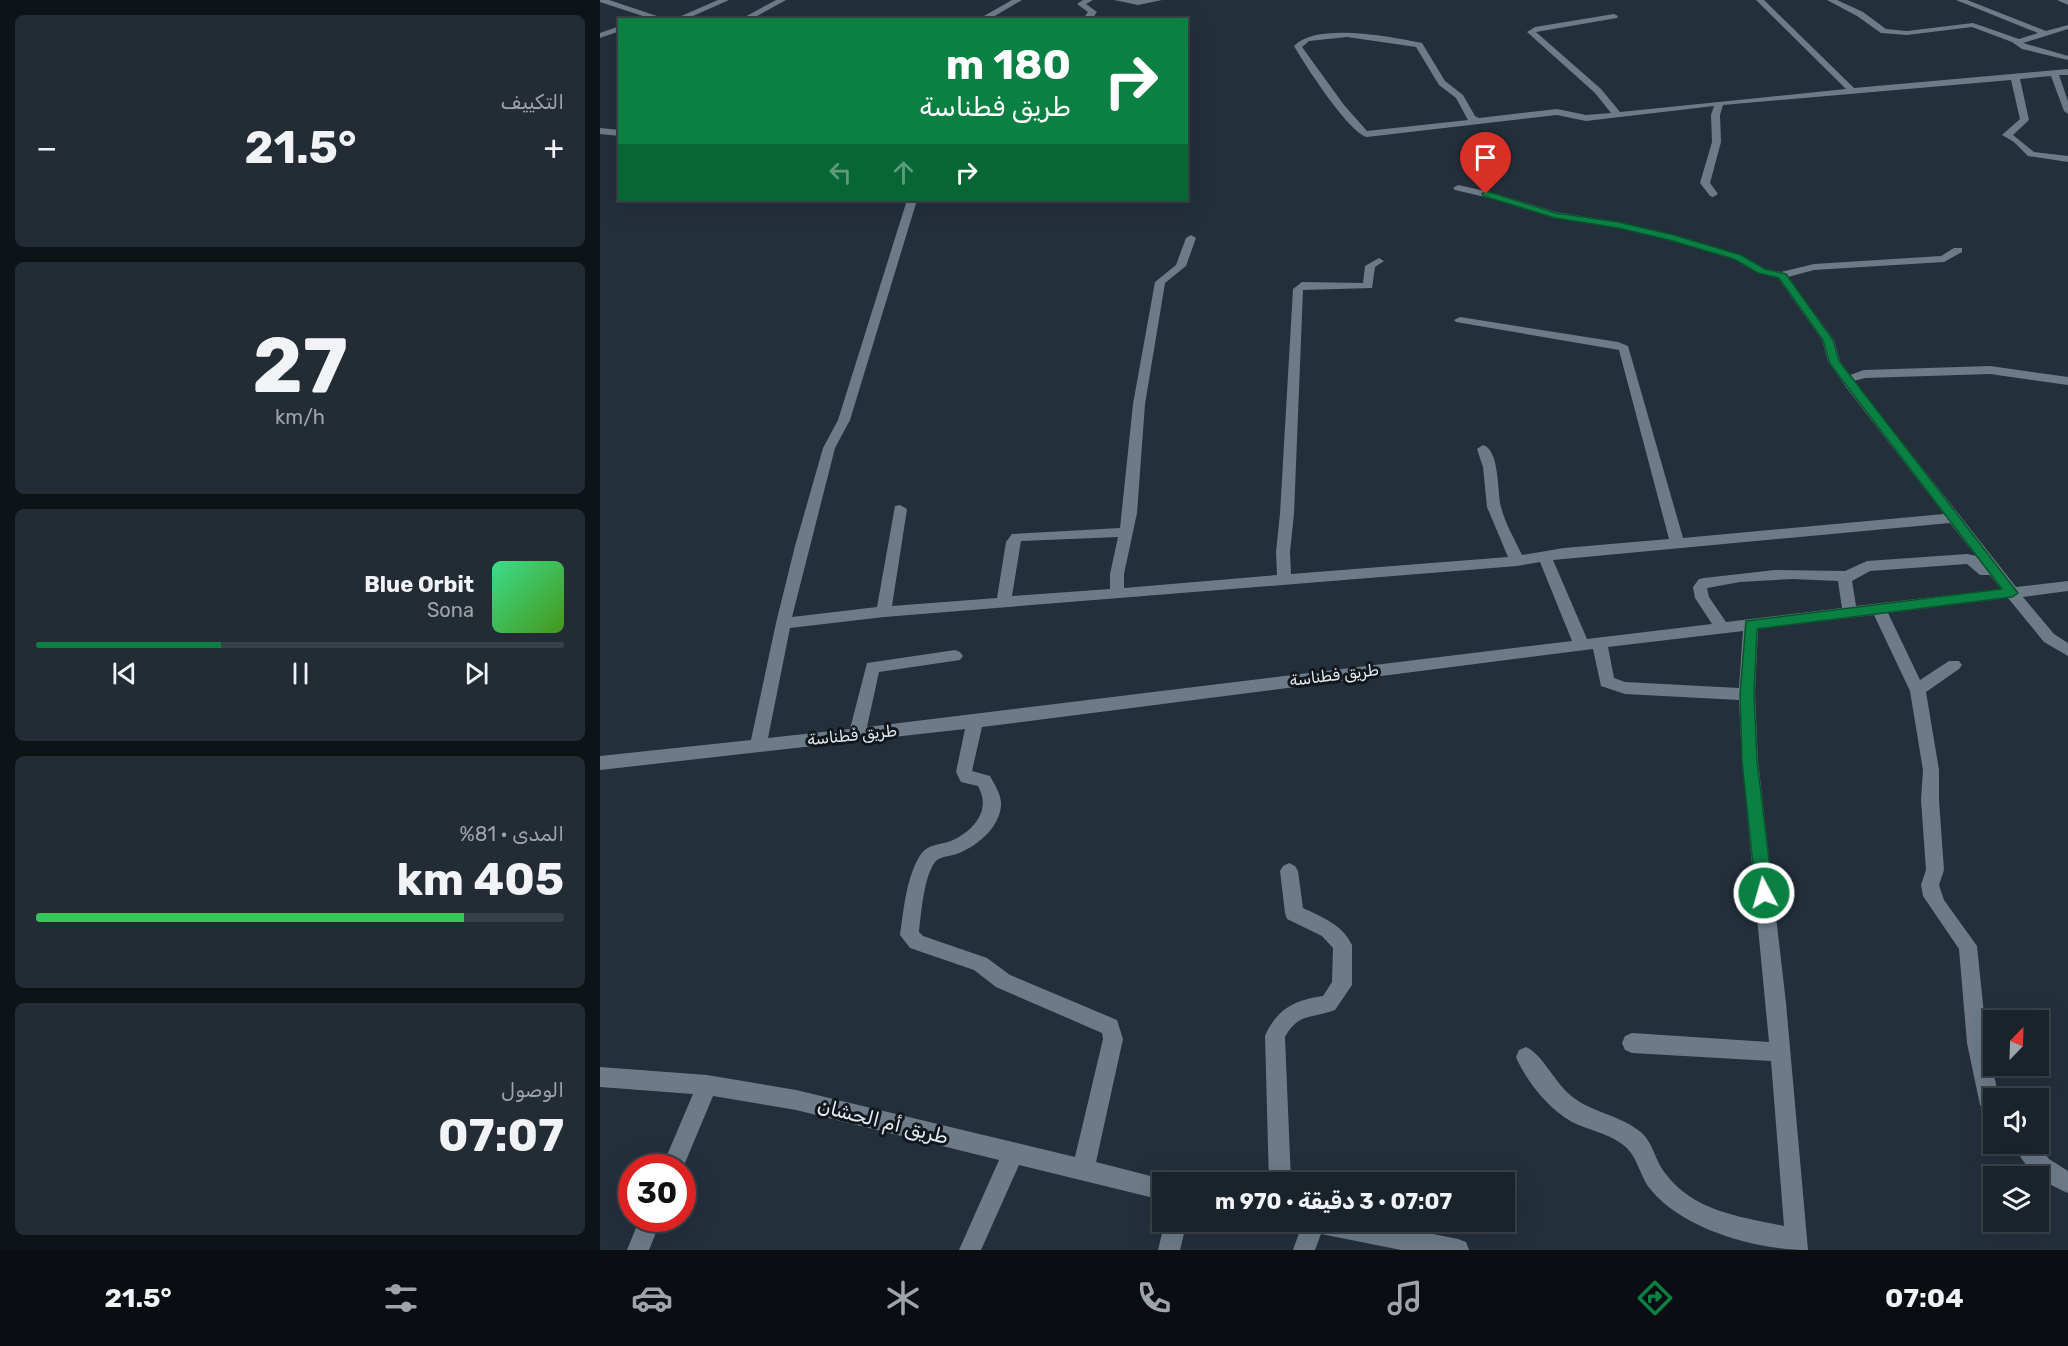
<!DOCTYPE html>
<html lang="ar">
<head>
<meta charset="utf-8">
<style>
	body { margin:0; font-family:Rubik,"Noto Sans Arabic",sans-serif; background:#232b34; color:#f1f3f6; direction:rtl; height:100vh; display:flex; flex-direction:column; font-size:22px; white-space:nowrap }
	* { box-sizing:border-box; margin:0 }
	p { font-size:20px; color:#9fa4a9 }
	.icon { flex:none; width:33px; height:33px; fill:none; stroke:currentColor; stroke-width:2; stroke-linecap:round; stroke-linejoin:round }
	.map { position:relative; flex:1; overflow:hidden; direction:ltr }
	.drawer { display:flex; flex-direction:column; gap:15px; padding:15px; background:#0e1318; width:600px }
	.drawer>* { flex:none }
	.guide { position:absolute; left:18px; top:18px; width:570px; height:183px; border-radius:0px; box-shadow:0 6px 24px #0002,0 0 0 2px #384048; direction:rtl; background:#0b8043; color:#fff; overflow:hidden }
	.needle { width:39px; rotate:23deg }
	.tools { position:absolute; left:1383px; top:1010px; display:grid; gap:12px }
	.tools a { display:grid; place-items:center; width:66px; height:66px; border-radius:0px; background:#1a232c; box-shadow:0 6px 24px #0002,0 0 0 2px #384048; font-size:30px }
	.speed { position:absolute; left:18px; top:1154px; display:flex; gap:12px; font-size:30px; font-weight:700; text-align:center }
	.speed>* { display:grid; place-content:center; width:78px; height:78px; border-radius:50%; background:#1a232c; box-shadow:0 6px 24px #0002,0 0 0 2px #384048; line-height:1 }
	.speed .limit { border:9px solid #d22; background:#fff; color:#111 }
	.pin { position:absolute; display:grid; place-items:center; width:51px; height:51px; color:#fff; margin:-62px -26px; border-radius:50% 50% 50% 0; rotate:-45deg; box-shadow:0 0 6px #0007 }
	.pin .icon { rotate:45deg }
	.me { position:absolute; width:66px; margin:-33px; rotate:354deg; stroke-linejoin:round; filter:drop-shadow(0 0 4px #0008) }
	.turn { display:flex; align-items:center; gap:21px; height:126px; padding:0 18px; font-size:27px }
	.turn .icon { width:78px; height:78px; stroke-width:2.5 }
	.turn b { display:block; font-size:42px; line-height:51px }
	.lanes { display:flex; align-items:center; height:57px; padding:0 18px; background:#0003; justify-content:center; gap:30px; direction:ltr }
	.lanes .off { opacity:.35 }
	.big { font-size:45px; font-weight:700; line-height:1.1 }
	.drawer .tile { flex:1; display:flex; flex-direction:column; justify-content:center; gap:9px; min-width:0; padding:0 21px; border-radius:9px; background:#232b34 }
	.drawer .dial { align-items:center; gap:0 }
	.dial b { font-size:78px; line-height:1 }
	.song { display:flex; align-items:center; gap:18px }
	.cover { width:72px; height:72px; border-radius:9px; background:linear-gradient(135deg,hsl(150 70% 55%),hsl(100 70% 35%)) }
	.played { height:6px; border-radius:3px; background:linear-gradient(90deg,#0b8043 35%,#384048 35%) }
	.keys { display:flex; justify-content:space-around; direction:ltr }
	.heat { display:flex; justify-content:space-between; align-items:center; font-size:33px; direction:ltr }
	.charge { height:9px; border-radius:4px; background:linear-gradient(90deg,#34c759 81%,#384048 0) }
	.trip { position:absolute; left:552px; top:1172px; width:363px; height:60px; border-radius:0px; background:#1a232c; box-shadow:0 6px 24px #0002,0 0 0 2px #384048; font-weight:700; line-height:60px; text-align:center; direction:rtl }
	.dock { display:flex; height:96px; justify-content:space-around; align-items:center; background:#0a0e12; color:#9fa4a9 }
	.dock .icon { width:42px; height:42px }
	.dock .current { color:#0b8043 }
	.dock b { font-size:27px; color:#f1f3f6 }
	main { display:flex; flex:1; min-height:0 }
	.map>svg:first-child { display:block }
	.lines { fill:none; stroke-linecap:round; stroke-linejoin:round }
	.minor { fill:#6d7b89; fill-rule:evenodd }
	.route { fill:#0b8043; stroke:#07532c; stroke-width:1.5 }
	.labels { text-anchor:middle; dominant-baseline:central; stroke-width:6; stroke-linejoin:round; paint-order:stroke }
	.street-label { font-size:16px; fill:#e3ebf3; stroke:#11171c }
	.near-street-label { font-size:20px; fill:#e3ebf3; stroke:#11171c }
</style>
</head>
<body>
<main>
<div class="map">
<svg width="1468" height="1250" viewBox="0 0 1468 1250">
	<rect width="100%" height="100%" fill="#232f3b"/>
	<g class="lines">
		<path class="minor" d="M0,0H9L69,20H55L0,2Z
			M118,0H129L84,20H72Z
			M176,0H186L150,20H139Z
			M412,0H422L388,20H377Z
			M483,0H493L486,4L497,12L491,20H482L488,12L477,4Z
			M514,0H562L538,5Z
			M1156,0H1164L1254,88L1468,69V75H1459L1468,101V114L1464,111L1451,76L1420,79L1429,120L1413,135L1434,152L1468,156V162L1428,156L1414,142L1402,135L1420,119L1411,80L1123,105L1120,115L1121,142L1110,183L1118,194L1113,197L1110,196L1100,183L1112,142L1111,115L1114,106L986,121L957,115L767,137C749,133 705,65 694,46C717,22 791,37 822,43L845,81L863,95L875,116L879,118L957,109L986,115L1011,113L995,93L927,32L935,27L1014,14L1018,16L1017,18L936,32L1001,89L1020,112L1246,89ZM747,37L816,47L839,85L856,98L868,120L767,131L744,105L702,47L709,41Z
			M1227,0H1237L1263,12L1286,29L1307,31L1373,23L1419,39L1438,33L1356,0H1367L1446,31L1468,25V29L1423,43L1468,56V60L1422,49L1412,42L1372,27L1307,35L1281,33L1257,16Z
			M1457,0H1468V5Z
			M20,26V31L0,38V33Z
			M0,128L20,130V136L0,134Z
			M858,185L890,192L956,212L1018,222L1075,235L1141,255L1166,269L1181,272L1214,264L1341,256L1354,248H1362V252L1344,262L1214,270L1188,277L1234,340L1240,361L1250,375L1264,370L1390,366L1468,377V385L1390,374L1265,378L1254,381L1416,587L1468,581V591L1423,597L1454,634L1468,643V656L1444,642L1408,598L1288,613L1320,680L1349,661H1359L1362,665L1359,669L1326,692L1339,770V800L1344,870L1339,885L1344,900L1377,946L1387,1043L1399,1098H1394V1120L1387,1117L1380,1105L1367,1043L1359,949L1323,896L1321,885L1326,870L1321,800L1323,770L1310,691L1274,615L1158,629L1155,694L1158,761L1186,1003L1208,1250C1159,1250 1085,1231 1051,1190C1039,1176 1038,1155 1022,1144C1007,1133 988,1130 972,1122C949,1109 926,1081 916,1057L919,1050L926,1047C942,1054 955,1082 969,1094C989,1112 1017,1114 1038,1130C1053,1140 1054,1159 1065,1173C1093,1211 1140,1217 1184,1226L1171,1061L1032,1053L1025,1050L1022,1043L1025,1036L1032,1033L1169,1042L1142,761L1139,700L1025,694L1001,686L993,649L382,727L372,771L390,776C394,784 400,792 401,802C402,825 379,845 359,853C353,856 342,856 337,860C324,872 321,915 319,932L323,936L387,958L410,975L517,1020L523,1039L496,1162L570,1181L562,1182V1200L419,1165L381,1250H359L399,1160L196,1110L113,1096L82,1170V1167H62L93,1094L0,1087V1067L107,1075L196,1090L475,1157L503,1039L502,1033L396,987L374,970L310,948L300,935C304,909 306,877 321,854C328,844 340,845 351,841C373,831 392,811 378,786L361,782L356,772L365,729L0,770V756L151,740L176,623L195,546L223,448L238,420L307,200H317L250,420L235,448L192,617L277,607L295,506L300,505L307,509L292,606L397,598L406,542L412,534L520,528L533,404L555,282L576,265L586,238L591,235L596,238L586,266L565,283L545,404L537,513L524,574V588L677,575L676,552L680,514L693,289L702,282L763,283L765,266L779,258L784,261L775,267L772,288L703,290L694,514L690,552L691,574L908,557L887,507L883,467L877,449L883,445C900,450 897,492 901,507C905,523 915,540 922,555L964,548L1069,539L1019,350L856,322L854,320L860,317L1018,342L1028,346L1083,538L1344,514L1246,387L1228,361L1222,340L1178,278L1158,273L1133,259L1068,240L1018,228L955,218L885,197L855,190L853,188ZM1350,523L1376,556L1367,554L1267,561L1245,571L1175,570L1104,578L1099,579L1093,587L1095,598L1112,624L987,639L953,560ZM518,537L510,574V589L412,596L421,541ZM940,562L972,641L267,727L279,672L360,660L363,656L360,652L355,650L267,663L250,729L168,738L190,628L284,617L917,566ZM1367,564L1380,575H1390L1401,589L1256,606L1252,581L1270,571ZM1192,579L1238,581L1242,608L1126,622L1109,597L1107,588L1140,582ZM1143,631L1139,688L1025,682L1014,678L1008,647Z
			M689,863L695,866L698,871L703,908C722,917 743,925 752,945V985L735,1010C712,1019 699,1012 685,1037L691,1182H669L665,1036C677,1009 694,1000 723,996L732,982L733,948L722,936L687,919L685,913L680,871L683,866Z
			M1413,1143H1436L1449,1159L1468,1171V1193C1442,1182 1425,1170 1413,1143Z
			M40,1218H62L49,1250H27Z
			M565,1221H587L580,1250H558Z
			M700,1221H767L858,1239L866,1242L869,1250H801L721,1234L715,1250H693L702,1225Z"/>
	</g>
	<path class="route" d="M886,191L956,213L1018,222L1074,235L1141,255L1165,269L1186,274L1233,340L1239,361L1418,593L1412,597L1157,629L1154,694L1157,761L1173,893L1170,898L1164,900L1158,898L1156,893L1142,761L1140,694L1146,621L1402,589L1230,364L1223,340L1179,278L1158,273L1134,259L1069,240L1018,228L955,218L883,196L882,194Z"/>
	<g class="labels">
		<g class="street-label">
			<text transform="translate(734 675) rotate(-7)">طريق فطناسة</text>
			<text transform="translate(252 735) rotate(-6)">طريق فطناسة</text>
		</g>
		<g class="near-street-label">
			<text transform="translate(283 1121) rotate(14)">طريق أم الحشان</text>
		</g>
	</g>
</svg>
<div class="tools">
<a><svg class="needle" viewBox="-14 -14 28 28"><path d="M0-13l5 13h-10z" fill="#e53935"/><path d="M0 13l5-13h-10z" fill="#9fa4a9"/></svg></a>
<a><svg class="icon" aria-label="sound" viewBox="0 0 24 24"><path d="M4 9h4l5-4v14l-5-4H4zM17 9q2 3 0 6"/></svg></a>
<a><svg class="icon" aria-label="layers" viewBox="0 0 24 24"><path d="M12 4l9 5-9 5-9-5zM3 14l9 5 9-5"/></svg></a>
</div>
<div class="speed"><div class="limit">30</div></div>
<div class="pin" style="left:886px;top:194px;background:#d93025"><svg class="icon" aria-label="arrive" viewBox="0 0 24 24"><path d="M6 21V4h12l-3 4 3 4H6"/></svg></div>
<svg class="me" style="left:1164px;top:893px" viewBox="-20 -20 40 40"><circle r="17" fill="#0b8043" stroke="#fff" stroke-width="3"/><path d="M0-11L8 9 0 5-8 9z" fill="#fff"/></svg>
<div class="trip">07:07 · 3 دقيقة · 970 m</div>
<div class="guide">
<div class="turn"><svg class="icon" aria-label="right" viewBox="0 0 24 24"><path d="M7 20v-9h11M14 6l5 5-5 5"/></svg><div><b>180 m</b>طريق فطناسة</div></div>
<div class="lanes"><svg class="icon off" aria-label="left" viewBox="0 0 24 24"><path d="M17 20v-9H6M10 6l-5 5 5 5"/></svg><svg class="icon off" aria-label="ahead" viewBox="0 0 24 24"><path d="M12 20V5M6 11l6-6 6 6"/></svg><svg class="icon" aria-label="right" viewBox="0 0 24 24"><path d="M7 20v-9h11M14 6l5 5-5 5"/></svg></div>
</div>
</div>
<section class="drawer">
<div class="tile"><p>التكييف</p>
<div class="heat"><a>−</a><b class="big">21.5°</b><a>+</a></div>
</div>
<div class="tile dial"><b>27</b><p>km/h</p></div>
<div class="tile">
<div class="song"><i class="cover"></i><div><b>Blue Orbit</b><p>Sona</p></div></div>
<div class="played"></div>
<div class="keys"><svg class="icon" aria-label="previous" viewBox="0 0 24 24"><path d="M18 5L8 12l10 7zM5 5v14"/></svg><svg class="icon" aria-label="pause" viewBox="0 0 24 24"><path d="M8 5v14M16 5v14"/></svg><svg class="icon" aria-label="next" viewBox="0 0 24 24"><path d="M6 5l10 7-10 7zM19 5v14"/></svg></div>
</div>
<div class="tile"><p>المدى · 81%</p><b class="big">405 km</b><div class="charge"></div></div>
<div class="tile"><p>الوصول</p><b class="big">07:07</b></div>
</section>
</main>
<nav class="dock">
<b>07:04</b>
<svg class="icon current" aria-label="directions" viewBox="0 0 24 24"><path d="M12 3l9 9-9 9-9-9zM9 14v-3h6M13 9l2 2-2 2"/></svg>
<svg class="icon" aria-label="music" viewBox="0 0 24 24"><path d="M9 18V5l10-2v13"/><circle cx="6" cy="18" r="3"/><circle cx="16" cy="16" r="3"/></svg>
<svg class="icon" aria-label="phone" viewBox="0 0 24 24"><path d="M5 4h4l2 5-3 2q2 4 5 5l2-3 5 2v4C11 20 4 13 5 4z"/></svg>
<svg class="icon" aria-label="climate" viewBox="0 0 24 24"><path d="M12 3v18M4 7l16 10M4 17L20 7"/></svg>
<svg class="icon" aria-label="car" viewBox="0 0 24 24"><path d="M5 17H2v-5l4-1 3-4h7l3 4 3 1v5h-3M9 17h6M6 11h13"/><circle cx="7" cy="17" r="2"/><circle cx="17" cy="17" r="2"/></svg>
<svg class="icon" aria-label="filters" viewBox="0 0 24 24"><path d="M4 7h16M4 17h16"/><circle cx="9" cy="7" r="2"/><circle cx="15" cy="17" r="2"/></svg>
<b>21.5°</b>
</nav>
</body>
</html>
